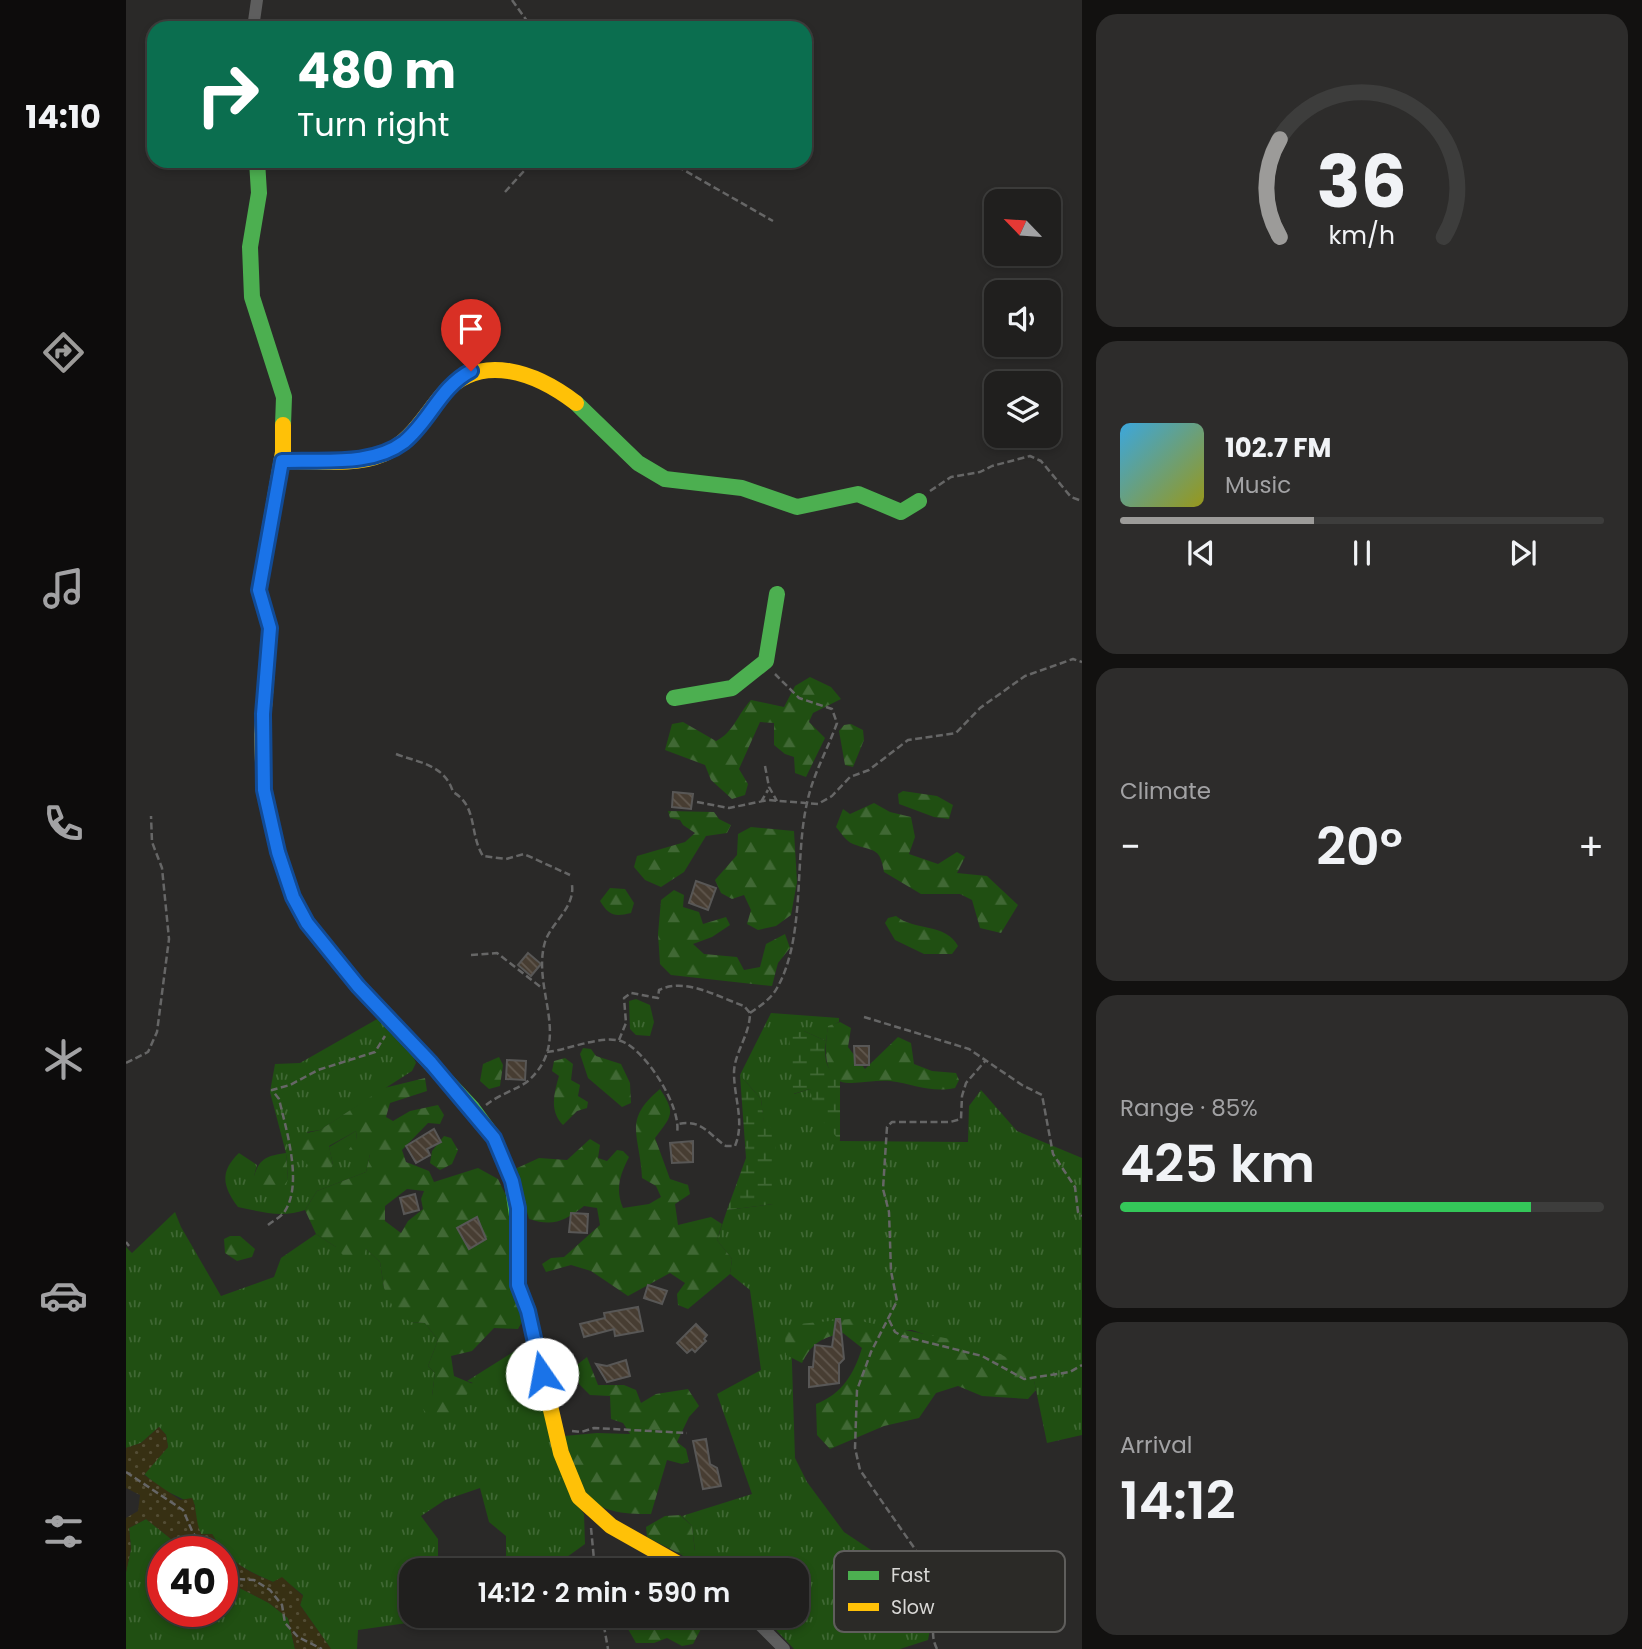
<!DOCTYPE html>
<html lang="en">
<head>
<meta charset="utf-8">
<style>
	body { margin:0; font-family:Poppins,sans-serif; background:#2d2c2b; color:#f1f3f6; height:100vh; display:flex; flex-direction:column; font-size:26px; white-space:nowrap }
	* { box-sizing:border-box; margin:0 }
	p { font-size:23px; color:#a2a2a4 }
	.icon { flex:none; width:38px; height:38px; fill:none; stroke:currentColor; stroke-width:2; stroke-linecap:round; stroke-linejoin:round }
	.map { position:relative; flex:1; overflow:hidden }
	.drawer { display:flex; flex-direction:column; gap:14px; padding:14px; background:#121110; width:560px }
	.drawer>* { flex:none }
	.guide { position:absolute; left:21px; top:21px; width:665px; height:147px; border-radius:21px; box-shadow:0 4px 10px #0003,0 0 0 2px #3d3d3c; background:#0b6e4f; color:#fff; overflow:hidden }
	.needle { width:46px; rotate:295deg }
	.tools { position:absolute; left:858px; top:189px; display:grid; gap:14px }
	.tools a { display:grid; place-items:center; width:77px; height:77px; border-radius:14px; background:#201f1e; box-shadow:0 4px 10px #0003,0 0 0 2px #3d3d3c; font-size:35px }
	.speed { position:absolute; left:21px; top:1536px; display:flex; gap:14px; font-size:35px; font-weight:700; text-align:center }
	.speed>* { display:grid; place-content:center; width:91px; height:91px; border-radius:50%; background:#201f1e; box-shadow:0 4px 10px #0003,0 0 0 2px #3d3d3c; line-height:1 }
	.speed .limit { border:10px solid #d22; background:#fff; color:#111 }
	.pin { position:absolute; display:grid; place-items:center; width:60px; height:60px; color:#fff; margin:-72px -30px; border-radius:50% 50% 50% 0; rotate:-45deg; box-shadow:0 0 7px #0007 }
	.pin .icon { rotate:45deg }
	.me { position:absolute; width:77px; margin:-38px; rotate:348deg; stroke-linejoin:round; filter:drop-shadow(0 0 5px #0008) }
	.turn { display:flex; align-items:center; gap:24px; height:147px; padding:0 35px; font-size:32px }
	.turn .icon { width:91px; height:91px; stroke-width:2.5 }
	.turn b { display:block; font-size:49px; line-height:60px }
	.big { font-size:52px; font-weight:600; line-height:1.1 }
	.drawer .tile { flex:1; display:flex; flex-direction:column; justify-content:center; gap:10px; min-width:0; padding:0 24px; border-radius:21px; background:#2d2c2b }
	.drawer .dial { align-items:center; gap:0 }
	.dial svg { height:182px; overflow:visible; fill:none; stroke:#3d3d3c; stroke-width:7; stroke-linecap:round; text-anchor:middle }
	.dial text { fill:#f1f3f6; stroke:none }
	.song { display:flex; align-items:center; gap:21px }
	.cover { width:84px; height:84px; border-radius:10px; background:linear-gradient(135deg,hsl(200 70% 55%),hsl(60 70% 35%)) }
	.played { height:7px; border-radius:4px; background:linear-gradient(90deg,#9c9b99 40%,#3d3d3c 40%) }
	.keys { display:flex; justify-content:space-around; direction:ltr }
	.heat { display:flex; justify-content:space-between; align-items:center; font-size:38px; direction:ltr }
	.charge { height:10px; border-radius:5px; background:linear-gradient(90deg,#34c759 85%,#3d3d3c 0) }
	.trip { position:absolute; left:273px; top:1558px; width:410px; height:70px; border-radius:21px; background:#201f1e; box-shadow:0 4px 10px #0003,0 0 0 2px #3d3d3c; font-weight:600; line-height:70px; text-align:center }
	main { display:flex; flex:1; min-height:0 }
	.dock { display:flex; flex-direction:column; width:126px; justify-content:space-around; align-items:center; background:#0d0c0c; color:#a2a2a4 }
	.dock .icon { width:49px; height:49px }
	.dock .current { color:#9c9b99 }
	.dock b { font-size:32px; color:#f1f3f6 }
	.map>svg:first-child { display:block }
	.grass { fill:url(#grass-tufts) }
	.forest { fill:url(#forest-firs); fill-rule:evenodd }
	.wetland { fill:url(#wetland-marsh) }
	.sand { fill:url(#sand-dots) }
	.building { fill:url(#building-back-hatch); stroke:#585756; stroke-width:2 }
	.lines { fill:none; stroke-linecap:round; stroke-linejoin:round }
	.path { stroke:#666; stroke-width:2.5; stroke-dasharray:7 3.5; stroke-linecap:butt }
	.street { stroke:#5e5e5e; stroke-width:12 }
	.fast { stroke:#4caf50; stroke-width:16 }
	.slow { stroke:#ffc107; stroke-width:16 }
	.route-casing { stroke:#114b97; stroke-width:18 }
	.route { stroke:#1a73e8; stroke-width:12 }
	.key { fill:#2b2a27; stroke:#5f5e5c; stroke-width:2 }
	.key-label { font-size:19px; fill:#d9d8d6 }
</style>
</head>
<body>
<main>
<nav class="dock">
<b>14:10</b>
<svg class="icon current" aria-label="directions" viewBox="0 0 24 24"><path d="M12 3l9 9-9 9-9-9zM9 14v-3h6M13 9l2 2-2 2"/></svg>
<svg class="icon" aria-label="music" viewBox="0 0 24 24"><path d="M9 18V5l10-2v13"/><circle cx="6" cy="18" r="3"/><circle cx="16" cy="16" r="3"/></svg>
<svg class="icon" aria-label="phone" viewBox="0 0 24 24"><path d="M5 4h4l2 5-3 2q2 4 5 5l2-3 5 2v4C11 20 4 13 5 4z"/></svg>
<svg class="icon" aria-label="climate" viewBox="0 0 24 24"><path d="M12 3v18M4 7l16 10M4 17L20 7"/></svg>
<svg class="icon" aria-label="car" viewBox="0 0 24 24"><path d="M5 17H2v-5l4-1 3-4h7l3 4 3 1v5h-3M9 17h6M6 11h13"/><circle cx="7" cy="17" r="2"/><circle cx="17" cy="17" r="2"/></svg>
<svg class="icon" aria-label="filters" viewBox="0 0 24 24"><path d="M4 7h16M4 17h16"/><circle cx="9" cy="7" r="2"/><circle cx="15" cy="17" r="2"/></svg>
</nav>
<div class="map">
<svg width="956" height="1649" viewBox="0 0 956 1649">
	<defs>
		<pattern id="grass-tufts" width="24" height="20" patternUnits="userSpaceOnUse" patternTransform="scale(1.75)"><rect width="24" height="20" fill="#204f12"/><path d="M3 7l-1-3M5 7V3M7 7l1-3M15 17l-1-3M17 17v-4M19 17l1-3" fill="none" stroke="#406834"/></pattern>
		<pattern id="forest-firs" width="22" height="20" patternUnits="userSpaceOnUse" patternTransform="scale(1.75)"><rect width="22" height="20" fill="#204f12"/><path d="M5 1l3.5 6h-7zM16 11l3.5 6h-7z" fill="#406834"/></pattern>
		<pattern id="wetland-marsh" width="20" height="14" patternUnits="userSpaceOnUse" patternTransform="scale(1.75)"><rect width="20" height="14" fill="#204f12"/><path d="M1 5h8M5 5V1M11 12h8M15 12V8" fill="none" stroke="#406834"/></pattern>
		<pattern id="sand-dots" width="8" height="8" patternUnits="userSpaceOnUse" patternTransform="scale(1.75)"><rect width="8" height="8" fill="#373013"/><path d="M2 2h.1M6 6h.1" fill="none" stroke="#534d35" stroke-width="1.8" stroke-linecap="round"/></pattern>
		<pattern id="building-back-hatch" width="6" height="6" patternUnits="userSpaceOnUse" patternTransform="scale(1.75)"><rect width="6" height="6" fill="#473d32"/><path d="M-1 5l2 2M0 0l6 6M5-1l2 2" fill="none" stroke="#61584f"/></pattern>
	</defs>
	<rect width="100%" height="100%" fill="#2a2928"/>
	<path class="grass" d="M510,999L524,1005L528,1022L524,1036L510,1035L504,1029L503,1001Z
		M645,1013L713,1018V1022L702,1027L700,1041L678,1031L668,1094L684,1089L714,1141L842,1142L843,1106L855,1090L891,1131L956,1158V1435L921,1443L906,1371L786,1330L665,1333L669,1458L681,1482L718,1532L754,1556L808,1609L802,1640L774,1649H668L636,1615H670V1570H579L554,1554L569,1551L566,1526L556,1516L626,1494L591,1394L635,1370L624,1290L604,1274L606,1259L591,1240L601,1210L647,1204L635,1099L614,1075Z
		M253,1018L287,1056L290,1063L286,1071L194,1130L181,1132L207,1165L203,1147L230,1131L231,1140L244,1154L240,1172L191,1191L179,1210C156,1218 136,1212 112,1207C97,1187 93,1172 113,1153L131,1165L128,1176L162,1180L160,1153L144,1092L149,1064L174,1063Z
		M49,1212L55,1227L95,1296L148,1277L155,1258L190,1234L210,1247L240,1249L254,1262L258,1288L284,1322L299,1323L312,1340L302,1366L309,1373L306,1396L347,1383L341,1381L400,1344L432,1462L446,1497L458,1514L459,1544L423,1570H380V1536L363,1522L354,1488L319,1500L295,1516L312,1539V1561L331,1570H285V1615L323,1617L232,1630L231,1649H205L174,1605L177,1595L156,1578L147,1582C119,1570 102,1561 86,1534H75L67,1517L69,1505L34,1488L18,1474L42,1447L40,1435L33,1427L15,1443L0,1448V1247L6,1253Z
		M20,1519L54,1546L55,1552H37V1612H96V1579L143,1603L162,1618L169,1649H0V1572L5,1549L3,1528Z"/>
	<path class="forest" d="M684,677L705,687L715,699L687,713L683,722L699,738L680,777L669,773L668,757L659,754L648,745V723L634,722L613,769L622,784L619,795L606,799L585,780L579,765L539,750L546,724L557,722L590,741C608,732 611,715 625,700L658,707L669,686Z
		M725,724L737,730L738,740L727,767L719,765L713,731L718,725Z
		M777,791L811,796L827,805L823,819L808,817L773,804L772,794Z
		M748,803L764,812L785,817L789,837L783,854L812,864L831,852L839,857L831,873L861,876L892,905L875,933L854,928L846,900L834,894H795L758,872C754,846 747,852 727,844C720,841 715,833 710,827L717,809L724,814Z
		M542,811L588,812L593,819L605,825L601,833L580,836L558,872L535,887L519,880L508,867L511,856L559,842L569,833L557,825L554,820L544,818Z
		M625,827L668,831L671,882L665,915L650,926L632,930L621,924L625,910L618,895L606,899L595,893L589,880L611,855L612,834Z
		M484,888L499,889L508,903L505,913C489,917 483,916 474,901Z
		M548,890L558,895L557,907L573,912L577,924L600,917L604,925L586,937L567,944L578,954L611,957L618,970L634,967L640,944L659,934L664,948L652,963L646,986L545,975L534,964L532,934L535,900Z
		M770,916C788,931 820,923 832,946L826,954H798L769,940L759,923L762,918Z
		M714,1022L725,1028L722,1047L739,1069L772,1037L785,1043L788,1064L806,1071L830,1073L833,1080L829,1088C804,1093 788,1084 764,1081C751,1080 738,1083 725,1083C695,1085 699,1045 702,1026Z
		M457,1048L465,1049L470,1056L495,1064L504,1083L505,1103L496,1107L462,1078L454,1054Z
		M373,1057L377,1065L374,1086L363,1089L354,1081L357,1064Z
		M439,1058L447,1064L445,1080L454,1085L452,1096L462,1102L461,1108L451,1111L437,1125C423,1111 428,1093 433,1076L426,1071L428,1061Z
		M299,1078L301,1091L264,1103L260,1117L267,1121L284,1111L312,1105L318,1115L314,1124L302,1123L276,1150L280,1162L303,1171L308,1182L352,1168L372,1179L388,1212L397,1320L392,1329L368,1328L346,1351L325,1356L328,1376L347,1384L328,1416L304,1418L294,1405L306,1396L309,1373L302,1366L312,1340L299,1323L284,1322L268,1309L258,1288L254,1262L240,1249L236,1261L221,1260L210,1247L190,1234L179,1210L191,1191L240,1172L244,1154L228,1156L223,1149L231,1140L230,1131L203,1146L207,1165L198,1180L169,1153L172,1135L194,1130L258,1088ZM281,1189L298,1191L295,1199L297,1209L282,1221L275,1233L259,1221V1206Z
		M534,1089C550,1113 546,1116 529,1138L544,1179L562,1185L564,1194L549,1204L552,1225L585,1217L596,1224L591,1240L606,1259L604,1274L562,1309L552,1305L551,1294L559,1283L544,1273L502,1296L465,1271L445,1265L420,1272L416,1264L425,1258L438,1257L474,1225L471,1208L458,1206C439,1221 427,1227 403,1219L389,1169L413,1158L441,1160L464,1139L474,1145L472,1158L481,1161L491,1150L497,1151L503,1157C494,1175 489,1189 497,1208L523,1204L535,1197L530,1186L516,1178C514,1134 496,1121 534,1089Z
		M318,1136L325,1138L332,1150L326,1164L314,1170L304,1163L306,1151Z
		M160,1153L162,1180L150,1196L136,1193L128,1176C134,1157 142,1156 160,1153Z
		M104,1236H114L129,1249L126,1257L111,1261L99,1253L98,1239Z
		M724,1319L859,1346L906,1371L910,1390L902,1399L856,1396L832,1386L810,1393L793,1418L758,1426L704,1449L691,1435L690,1404C716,1394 728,1374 736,1348L717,1333C695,1338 686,1343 676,1363L660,1355L659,1335L663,1325Z
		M461,1357L472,1385H498L510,1390L515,1403L530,1394L562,1389L573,1406L563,1417L551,1442L560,1449L563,1462L556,1464L541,1460L525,1514C457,1515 457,1494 438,1436L471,1433L504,1434L497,1423L485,1419L484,1396L464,1395L453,1384L452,1364Z
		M554,1515L566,1526L569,1552L554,1554L521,1537L520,1527L539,1516Z
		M500,1615H535L533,1620L540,1627L554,1624L567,1616L576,1627L567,1644L556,1646L541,1638L528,1643H510L502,1629Z"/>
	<path class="wetland" d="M678,1031L700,1041C698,1056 699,1071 714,1079V1141L689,1112L684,1089L667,1094L663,1035Z
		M614,1075L635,1099L638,1122L650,1131L647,1204L601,1210L620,1158Z"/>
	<path class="sand" d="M33,1427L40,1435L42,1447L18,1475L54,1500L66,1498C71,1507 69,1520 75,1534H86C102,1561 118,1570 147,1582L156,1577L177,1596L174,1605L205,1649H169L162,1618L143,1603L96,1579V1552H55L54,1546L20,1519L3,1528L5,1549L0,1572V1518L12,1511L14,1495L0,1488V1448L15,1443Z"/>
	<path class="building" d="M547,792L567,794L565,809L546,807Z
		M570,881L590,888L582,910L563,903Z
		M402,953L415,964L405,976L392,965Z
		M728,1046H743V1065H729Z
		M381,1060L400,1061L399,1080L380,1079Z
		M308,1129L315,1142L301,1149L304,1155L290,1163L280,1146Z
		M567,1141V1162L546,1163L544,1143Z
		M289,1194L293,1210L278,1214L274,1198Z
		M445,1213L462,1214L461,1233L443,1232Z
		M351,1217L360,1239L343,1249L331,1228Z
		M522,1285L541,1291L536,1304L518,1298Z
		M512,1307L517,1331L489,1336L488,1329L458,1337L454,1324L479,1318L478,1313Z
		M710,1319H714L718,1359L713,1364V1383L683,1387V1367H687L689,1345L706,1347Z
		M570,1324L581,1335L578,1339L580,1341L569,1352L566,1349L561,1353L551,1343Z
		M500,1360L504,1376L481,1382L470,1364L481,1366Z
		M580,1439L584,1464L591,1468L595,1486L577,1489L567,1441Z
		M462,1558L463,1570H425V1561Z"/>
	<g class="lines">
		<path class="path" d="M386,0L406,28
			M542,161L647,221
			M379,192L407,161
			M804,491L825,477L854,472L866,466L904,456L915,461L945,497L956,501
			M270,754C294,763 319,765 327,792C352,806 343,834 357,856L380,859L398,854L444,875
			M639,766L643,787L651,801
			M571,802L603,808L642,800L692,804L706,796L724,777L743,770L782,740L830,733L854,708L899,676L947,659L956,662
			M635,802L642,790
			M345,955L371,953L416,988
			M624,1013C634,1006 645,999 651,988C680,937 668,859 681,803C687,774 701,751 711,723L706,709L673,698L649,674
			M738,1017L843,1049L896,1085L916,1095L927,1154L949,1187L952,1212L956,1216
			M493,1040L500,1023L498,998L505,993L532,998L533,990C560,977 592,997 618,1006L624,1013C624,1035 608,1053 608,1073C608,1098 619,1122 609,1146H600C582,1134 576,1119 552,1124
			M421,1052C442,1050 474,1035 495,1041C519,1049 556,1107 551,1133
			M0,1063L22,1052L31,1032L43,939L36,868L26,842L25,816
			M360,1105C372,1095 394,1088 402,1081C448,1040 405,990 419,942C425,923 449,908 446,885
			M142,1225C147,1221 155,1217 159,1211C177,1183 160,1129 153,1099L146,1090L164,1085L192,1070L249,1052L259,1036
			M0,1242L3,1246
			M763,1320L769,1332L776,1336L856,1356L898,1379L944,1372L956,1365
			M446,1431L455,1432L468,1428L561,1433
			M0,1472L57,1510L67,1533L83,1552
			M465,1528L469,1570
			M96,1566L111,1579L128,1580L144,1590L156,1605L159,1623L172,1637L196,1649
			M476,1615L482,1649
			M811,1649C800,1627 815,1615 821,1595L734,1470L729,1448L731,1390L745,1352L771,1301L765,1271L763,1212L757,1189L761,1127L766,1122H824L835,1119L836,1096L840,1083L860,1060"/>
		<path class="street" d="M127,28L131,0
			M624,1615L658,1649"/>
		<path class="fast" d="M131,161L133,193L124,247L126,297L158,397L157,425
			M450,403L512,463L539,479L616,488L671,507L732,494L775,512L793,501
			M548,698L606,688L640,661L651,594
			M153,856L167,897L181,923L232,986L346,1108L368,1138L386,1181L392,1223"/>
		<path class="slow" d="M156,461C188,460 226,467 257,454C285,442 298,416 317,394C355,351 411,373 450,403
			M153,856L138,790L136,734L144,628L133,590L157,452V425
			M392,1223V1285L402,1311L435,1453L453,1497L485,1526L563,1570"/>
	</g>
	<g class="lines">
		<g class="route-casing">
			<path id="route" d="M345,371C314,387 304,421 278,442C245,467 195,459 156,461L133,590L144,628L137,714L138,790L152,852L167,897L181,923L232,986L305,1063L368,1138L386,1181L392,1208V1285L402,1311L416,1374"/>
		</g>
		<use href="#route" class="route"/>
	</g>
	<rect x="708" y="1551" width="231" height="81" rx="10" class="key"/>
	<rect x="722" y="1571" width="31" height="9" fill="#4caf50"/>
	<rect x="722" y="1603" width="31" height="8" fill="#ffc107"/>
	<g class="key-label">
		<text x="765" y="1582">Fast</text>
		<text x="765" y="1614">Slow</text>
	</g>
</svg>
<div class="tools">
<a><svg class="needle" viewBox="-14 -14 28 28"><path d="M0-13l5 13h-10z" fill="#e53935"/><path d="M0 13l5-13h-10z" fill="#a2a2a4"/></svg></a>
<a><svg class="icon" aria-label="sound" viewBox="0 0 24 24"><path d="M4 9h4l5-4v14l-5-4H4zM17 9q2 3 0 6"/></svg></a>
<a><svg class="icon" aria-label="layers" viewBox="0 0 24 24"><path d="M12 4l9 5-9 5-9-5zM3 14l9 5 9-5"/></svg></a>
</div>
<div class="speed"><div class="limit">40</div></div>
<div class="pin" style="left:345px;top:371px;background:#d93025"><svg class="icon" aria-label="arrive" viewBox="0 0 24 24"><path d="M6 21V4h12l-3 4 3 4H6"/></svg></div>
<svg class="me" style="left:416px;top:1374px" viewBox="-20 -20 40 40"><circle r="19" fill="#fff"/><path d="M0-13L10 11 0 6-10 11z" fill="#1a73e8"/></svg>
<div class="trip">14:12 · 2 min · 590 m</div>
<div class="guide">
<div class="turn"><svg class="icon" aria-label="right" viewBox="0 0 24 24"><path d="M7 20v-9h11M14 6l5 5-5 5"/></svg><div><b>480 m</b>Turn right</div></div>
</div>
</div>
<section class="drawer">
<div class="tile dial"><svg viewBox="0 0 100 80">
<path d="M14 69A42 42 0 1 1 86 69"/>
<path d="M14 69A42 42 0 0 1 14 26" stroke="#9c9b99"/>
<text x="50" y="56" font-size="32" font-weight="700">36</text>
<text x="50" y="72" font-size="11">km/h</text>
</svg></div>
<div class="tile">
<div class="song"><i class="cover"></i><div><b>102.7 FM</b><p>Music</p></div></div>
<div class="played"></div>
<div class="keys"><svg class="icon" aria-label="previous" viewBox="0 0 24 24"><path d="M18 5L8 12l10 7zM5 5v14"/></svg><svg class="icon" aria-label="pause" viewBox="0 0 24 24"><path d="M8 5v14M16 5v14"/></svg><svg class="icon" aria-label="next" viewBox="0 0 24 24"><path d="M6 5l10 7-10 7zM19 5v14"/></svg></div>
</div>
<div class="tile"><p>Climate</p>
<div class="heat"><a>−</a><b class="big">20°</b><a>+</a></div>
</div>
<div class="tile"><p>Range · 85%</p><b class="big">425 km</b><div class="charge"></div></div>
<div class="tile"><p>Arrival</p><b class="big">14:12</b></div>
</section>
</main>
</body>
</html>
